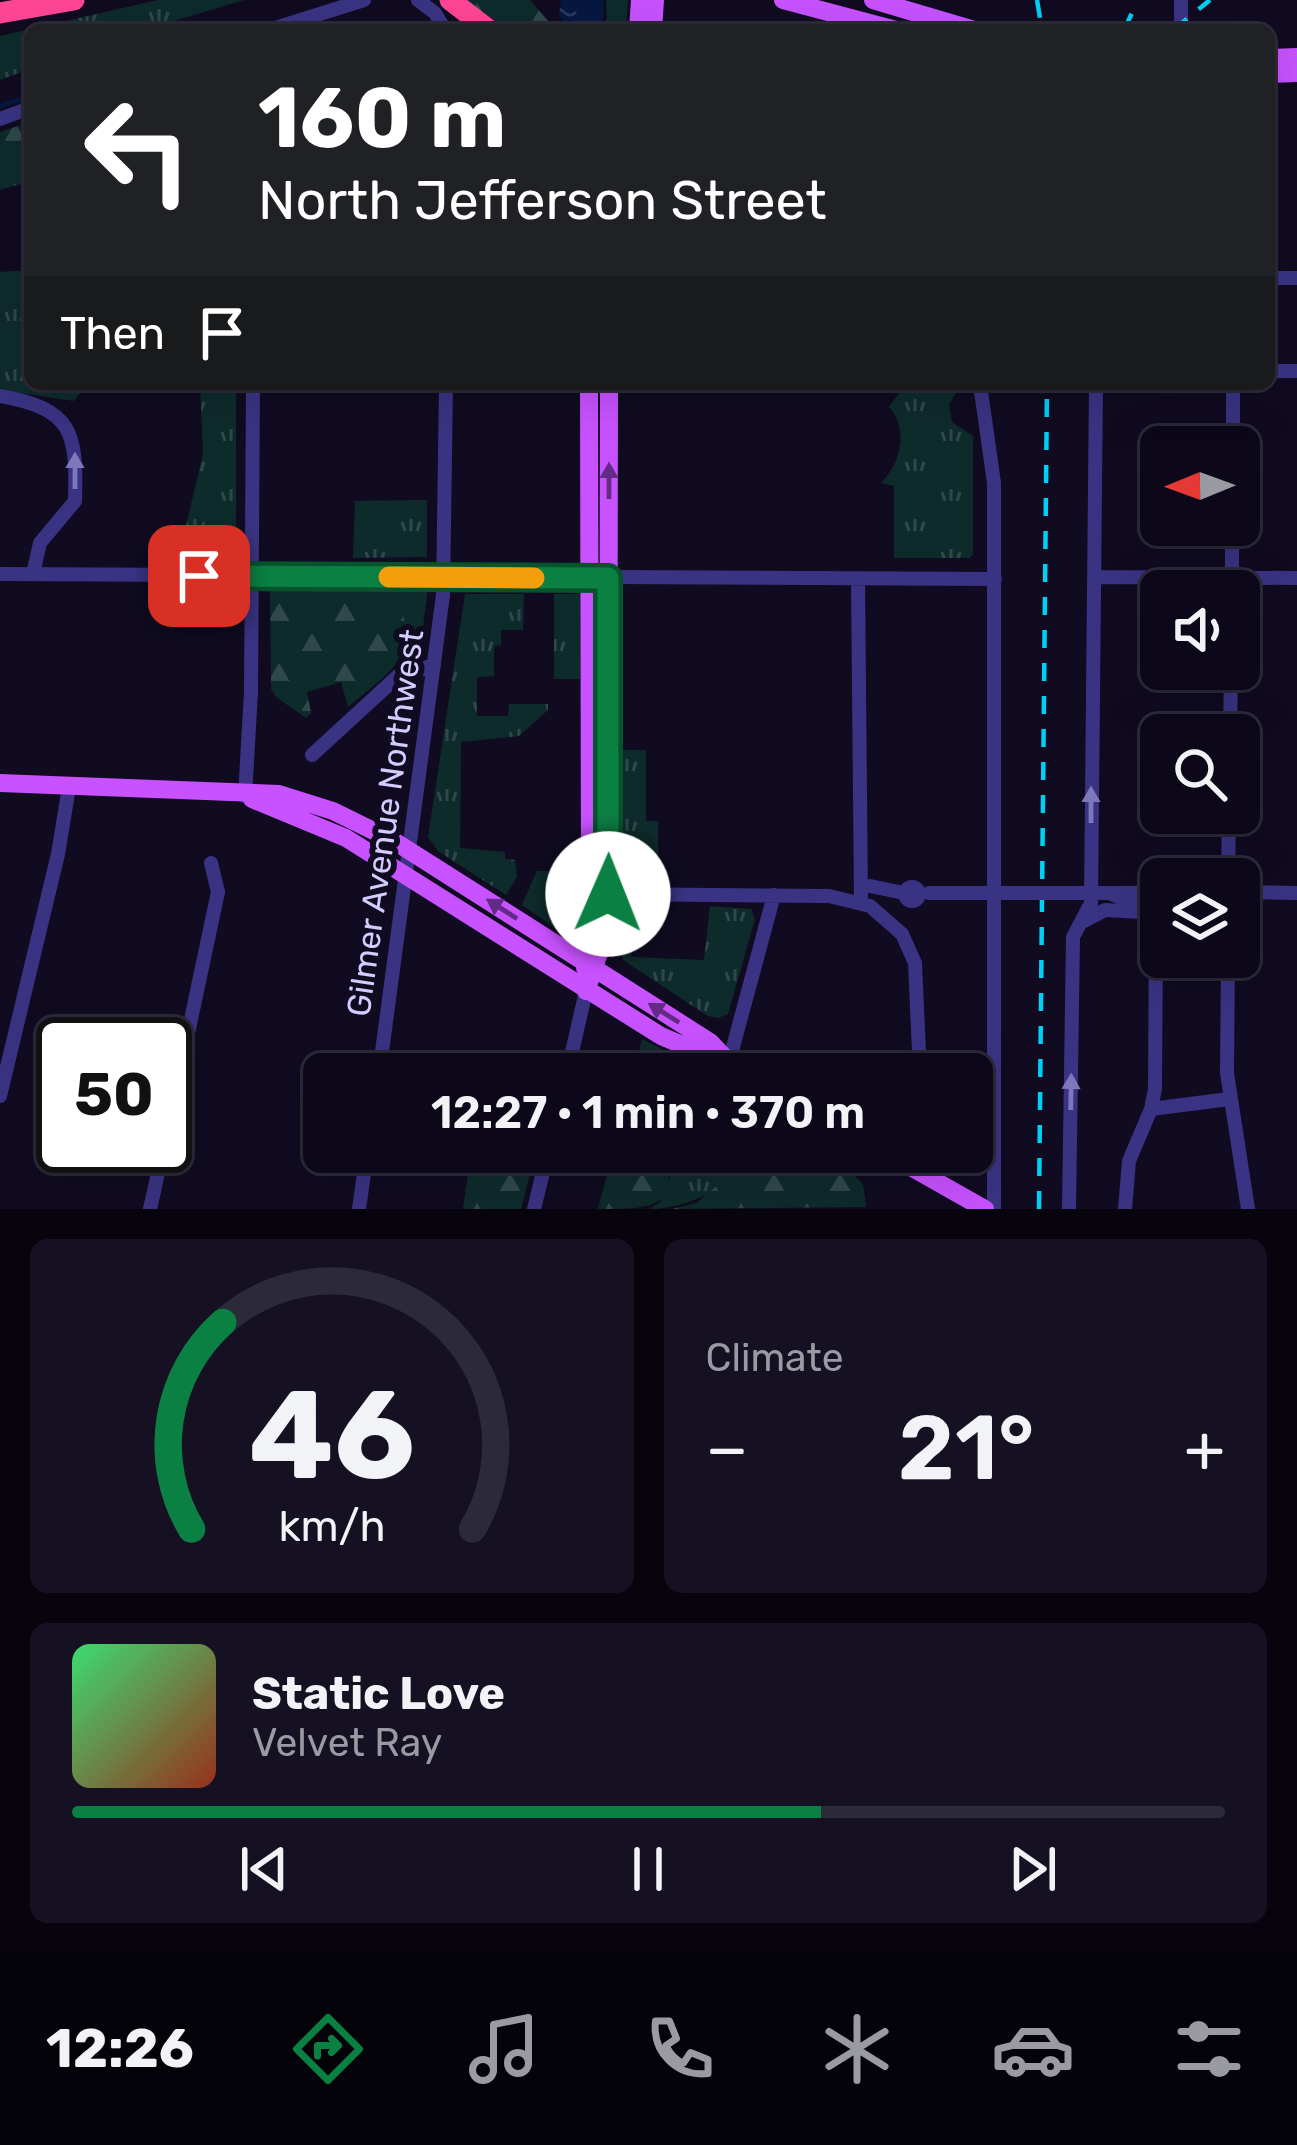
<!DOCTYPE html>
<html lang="en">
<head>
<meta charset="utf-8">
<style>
	body { margin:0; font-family:Rubik,sans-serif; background:#151122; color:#f1f3f6; height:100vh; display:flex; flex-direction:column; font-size:45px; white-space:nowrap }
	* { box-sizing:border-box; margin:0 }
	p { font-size:39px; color:#9a9aa2 }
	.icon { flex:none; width:66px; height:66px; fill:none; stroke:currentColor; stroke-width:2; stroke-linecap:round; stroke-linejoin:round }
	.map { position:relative; height:1209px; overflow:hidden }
	.side { display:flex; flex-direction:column; gap:30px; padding:30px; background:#07040e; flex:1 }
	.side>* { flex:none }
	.banner { position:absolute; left:24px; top:24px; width:1251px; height:366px; border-radius:18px; box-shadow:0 12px 48px #0002,0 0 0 3px #2c2938; background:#202124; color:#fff; overflow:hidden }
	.needle { width:78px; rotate:269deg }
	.fabs { position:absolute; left:1140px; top:426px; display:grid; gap:24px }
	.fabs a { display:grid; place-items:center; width:120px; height:120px; border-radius:18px; background:#0c0819; box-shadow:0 12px 48px #0002,0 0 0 3px #2c2938; font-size:60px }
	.speed { position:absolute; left:36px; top:1017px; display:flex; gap:24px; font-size:60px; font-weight:700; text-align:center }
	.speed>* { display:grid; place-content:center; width:156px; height:156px; border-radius:50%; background:#0c0819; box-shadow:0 12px 48px #0002,0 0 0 3px #2c2938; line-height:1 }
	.speed .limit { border:6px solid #111; border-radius:18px; background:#fff; color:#111 }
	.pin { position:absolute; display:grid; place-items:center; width:102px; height:102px; color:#fff; margin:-51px; border-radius:24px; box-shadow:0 6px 18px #0006 }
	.me { position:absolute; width:132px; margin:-66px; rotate:1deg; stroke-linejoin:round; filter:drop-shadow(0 0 9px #0008) }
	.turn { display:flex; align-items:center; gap:42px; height:252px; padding:0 36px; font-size:54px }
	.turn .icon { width:156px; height:156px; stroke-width:2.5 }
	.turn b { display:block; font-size:84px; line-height:102px }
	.then { display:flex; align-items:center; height:114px; padding:0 36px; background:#0003; gap:24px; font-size:45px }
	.big { font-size:90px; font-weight:600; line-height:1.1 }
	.side .tile { flex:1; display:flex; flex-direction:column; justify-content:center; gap:18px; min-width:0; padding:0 42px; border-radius:18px; background:#151122 }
	.side .dial { align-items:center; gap:0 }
	.dial svg { height:312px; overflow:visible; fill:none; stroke:#2c2938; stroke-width:7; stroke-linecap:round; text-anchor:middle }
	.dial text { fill:#f1f3f6; stroke:none }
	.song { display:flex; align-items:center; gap:36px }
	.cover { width:144px; height:144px; border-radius:18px; background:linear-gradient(135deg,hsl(140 70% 55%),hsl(10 70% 35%)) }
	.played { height:12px; border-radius:6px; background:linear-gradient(90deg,#0b8043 65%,#2c2938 65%) }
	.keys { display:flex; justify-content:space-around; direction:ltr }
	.heat { display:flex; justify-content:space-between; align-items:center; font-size:66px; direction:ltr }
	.side .tiles { flex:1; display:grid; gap:30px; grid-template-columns:1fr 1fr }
	.tile:last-child { grid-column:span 2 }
	.trip { position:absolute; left:303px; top:1053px; width:690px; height:120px; border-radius:18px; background:#0c0819; box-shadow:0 12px 48px #0002,0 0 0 3px #2c2938; font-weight:600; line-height:120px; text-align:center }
	.menu { display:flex; height:192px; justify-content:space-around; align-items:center; background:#05030a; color:#9a9aa2 }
	.menu .icon { width:84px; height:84px }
	.menu .on { color:#0b8043 }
	.menu b { font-size:54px; color:#f1f3f6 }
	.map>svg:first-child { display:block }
	.grass { fill:url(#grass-tufts) }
	.forest { fill:url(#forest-firs) }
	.water { fill:url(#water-ripples) }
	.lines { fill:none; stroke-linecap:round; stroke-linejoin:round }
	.stream { stroke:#061840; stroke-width:4.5 }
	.minor { stroke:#3a3383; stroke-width:14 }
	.major { stroke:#c852ff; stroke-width:18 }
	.highway { stroke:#ff4695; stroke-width:21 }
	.rail { stroke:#00d0f6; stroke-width:4.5; stroke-dasharray:18 15; stroke-linecap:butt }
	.minor-bridge { stroke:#3a3383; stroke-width:14 }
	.oneway { fill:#7f77bb }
	.oneway2 { fill:#632b85 }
	.route-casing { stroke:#07532c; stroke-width:30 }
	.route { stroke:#0b8043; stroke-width:21 }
	.slow { stroke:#f59e0b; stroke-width:21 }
	.labels { text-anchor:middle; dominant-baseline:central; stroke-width:12; stroke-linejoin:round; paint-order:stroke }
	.street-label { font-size:33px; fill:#d4cbff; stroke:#100b21 }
</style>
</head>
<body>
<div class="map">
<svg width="1297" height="1209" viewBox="0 0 1297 1209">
	<defs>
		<pattern id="grass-tufts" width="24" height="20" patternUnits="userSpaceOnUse" patternTransform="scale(3)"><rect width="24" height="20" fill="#0e2b2b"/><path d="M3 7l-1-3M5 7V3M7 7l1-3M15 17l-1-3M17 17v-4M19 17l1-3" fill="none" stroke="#30484b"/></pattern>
		<pattern id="forest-firs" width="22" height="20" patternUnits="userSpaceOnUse" patternTransform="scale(3)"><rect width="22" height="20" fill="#0e2b2b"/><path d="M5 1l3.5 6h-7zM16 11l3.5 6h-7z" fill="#30484b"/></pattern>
		<pattern id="water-ripples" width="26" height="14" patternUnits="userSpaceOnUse" patternTransform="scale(3)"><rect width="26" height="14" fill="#061840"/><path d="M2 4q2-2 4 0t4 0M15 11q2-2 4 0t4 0" fill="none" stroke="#29385d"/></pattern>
	</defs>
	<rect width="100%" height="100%" fill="#100b21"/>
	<path class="grass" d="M158,0H244L144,30H30V69L0,80V36Z
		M606,0H628L626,30H599L607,18Z
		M30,270V384H87L74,401L0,390V272Z
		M200,384H236V556L179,555L203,454Z
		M906,384H961L949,405L952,422L973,436V555L969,558H894V486L881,483C901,463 909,430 889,407Z
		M427,500V557L353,558L355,501Z
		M428,588L421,642L395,666C417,628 396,632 400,607C401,600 405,595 404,589Z
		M465,594H524L523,630H501V645L494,646V676L477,677V716H508L509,704H548V710L519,736L461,742L460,848L505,852V859L515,860L517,877L506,895L438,851L428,837Z
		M580,594V679H554V594Z
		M623,750H646V821H658V880H630L623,873Z
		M537,871L573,872L579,878L577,915L569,926L554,927L522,905Z
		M634,905L631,957L704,960L710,906L751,909L755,919L728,1014L718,1018L708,1016L623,960L617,942L620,913Z
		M663,1152H758C736,1185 688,1209 649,1209L660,1202L671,1174Z"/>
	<path class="forest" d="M463,0H530L556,30H509Z
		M30,122V181L0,190V132Z
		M270,588L404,589L407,594C395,613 410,622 407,641C402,669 368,689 348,707L341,682L307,692L311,713L306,718L276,697L271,689Z
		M642,1039L673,1055L666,1074H633Z
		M471,1152H536L521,1209H463Z
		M613,1152H663C683,1209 649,1209 598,1209Z
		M758,1152H830L863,1184L866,1207L672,1209L696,1203Z"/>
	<path class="water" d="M561,0H604L603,22L594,30L568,28L559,15Z"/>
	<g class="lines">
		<path class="stream" d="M0,106L30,96"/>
		<path class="minor" d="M418,0L435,13L445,30
			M269,30L364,0
			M1181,30V0
			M0,119L30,108
			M1269,278H1297
			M1269,371H1297
			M980,384L994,483V1209
			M0,396C73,409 77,432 75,501L40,543L33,574
			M1233,447V384
			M0,574L995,579
			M1094,577L1297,578
			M858,579L861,902
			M1232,591V525
			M1230,735L1231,669
			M312,755L398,676L434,665
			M245,796L251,692L253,384
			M1228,879L1229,813
			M870,886L904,893
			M905 894a7 7 0 1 1 14 0a7 7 0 1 1-14 0Z
			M1239,892L1297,893
			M608,894L829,896L870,906L902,934L915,963L920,1074
			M1111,894L1140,905L1156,929L1155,1089L1151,1109L1129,1161L1125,1209
			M1084,921L1105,910L1142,912
			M1228,957L1227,1073L1248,1209
			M729,1062L774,895
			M379,1074L443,595L446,384
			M567,1074L586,991
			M0,1096L58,854L69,787
			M1151,1109L1229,1099
			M165,1142L218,892L211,863
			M972,1150L994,1153
			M150,1209L164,1146
			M359,1209L367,1152
			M534,1209L548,1152
			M1069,1209L1073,937L1091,903L1096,384"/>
		<path class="major" d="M783,0L896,30
			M873,0L974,30
			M638,30L640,0
			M653,30L655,0
			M1269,58L1297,57
			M1269,74L1297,73
			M0,783L279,794L333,811L394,841L710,1042L729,1062
			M252,799L346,838L661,1036L750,1074
			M585,968L590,873L589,384
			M586,991L605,935L608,894L609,384
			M884,1152L985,1209"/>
		<path class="highway" d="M450,0L489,30
			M0,13L74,0"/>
		<path class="rail" d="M1037,0L1042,30
			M1124,30L1138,0
			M1173,30L1210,0
			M1039,1209L1047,384"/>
		<path class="minor-bridge" d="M929,893H1161"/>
	</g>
	<defs><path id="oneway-solid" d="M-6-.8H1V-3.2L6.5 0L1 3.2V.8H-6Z" transform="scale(3)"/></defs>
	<g class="oneway">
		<use href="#oneway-solid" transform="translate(75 471) rotate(-90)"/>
		<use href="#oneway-solid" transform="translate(1091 805) rotate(-90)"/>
		<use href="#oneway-solid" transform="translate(1071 1092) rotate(-89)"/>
	</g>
	<g class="oneway2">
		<use href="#oneway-solid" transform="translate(609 481) rotate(-90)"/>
		<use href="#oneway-solid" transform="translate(502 909) rotate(-147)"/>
		<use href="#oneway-solid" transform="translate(664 1013) rotate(-148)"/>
	</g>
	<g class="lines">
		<g class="route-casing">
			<path id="route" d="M199,576L608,578V894"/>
		</g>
		<use href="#route" class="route"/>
		<path class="slow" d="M389,577L534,578"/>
	</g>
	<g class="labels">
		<g class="street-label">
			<text transform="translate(385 823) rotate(-82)">Gilmer Avenue Northwest</text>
		</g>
	</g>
</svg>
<div class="fabs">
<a><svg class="needle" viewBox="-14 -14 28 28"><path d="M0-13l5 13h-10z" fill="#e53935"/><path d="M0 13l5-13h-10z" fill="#9a9aa2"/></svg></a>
<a><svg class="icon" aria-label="sound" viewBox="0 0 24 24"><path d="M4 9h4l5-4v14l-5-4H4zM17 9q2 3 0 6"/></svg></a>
<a><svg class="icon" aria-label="search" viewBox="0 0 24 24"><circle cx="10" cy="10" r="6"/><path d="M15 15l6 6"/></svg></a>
<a><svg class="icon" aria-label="layers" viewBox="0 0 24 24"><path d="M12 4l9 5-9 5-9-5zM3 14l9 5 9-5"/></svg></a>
</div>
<div class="speed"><div class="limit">50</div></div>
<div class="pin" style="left:199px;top:576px;background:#d93025"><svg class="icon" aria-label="arrive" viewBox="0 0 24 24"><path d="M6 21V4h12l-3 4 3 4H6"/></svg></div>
<svg class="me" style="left:608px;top:894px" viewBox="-20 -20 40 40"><circle r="19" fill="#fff"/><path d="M0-13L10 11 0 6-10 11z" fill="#0b8043"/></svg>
<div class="trip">12:27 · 1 min · 370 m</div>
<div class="banner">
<div class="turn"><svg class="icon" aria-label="left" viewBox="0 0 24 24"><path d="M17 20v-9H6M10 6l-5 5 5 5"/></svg><div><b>160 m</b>North Jefferson Street</div></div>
<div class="then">Then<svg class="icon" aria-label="arrive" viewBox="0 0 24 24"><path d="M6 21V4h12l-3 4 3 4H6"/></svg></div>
</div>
</div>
<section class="side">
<div class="tiles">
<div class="tile dial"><svg viewBox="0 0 100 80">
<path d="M14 69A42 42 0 1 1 86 69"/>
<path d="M14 69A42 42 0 0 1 22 16" stroke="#0b8043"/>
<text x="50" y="56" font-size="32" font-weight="700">46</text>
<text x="50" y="72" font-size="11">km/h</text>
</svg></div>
<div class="tile"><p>Climate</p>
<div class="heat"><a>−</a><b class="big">21°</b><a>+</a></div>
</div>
<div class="tile">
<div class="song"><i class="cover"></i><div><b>Static Love</b><p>Velvet Ray</p></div></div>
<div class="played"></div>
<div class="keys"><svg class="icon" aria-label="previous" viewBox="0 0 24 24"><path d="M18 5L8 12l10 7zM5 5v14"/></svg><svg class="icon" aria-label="pause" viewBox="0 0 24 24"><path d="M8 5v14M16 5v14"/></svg><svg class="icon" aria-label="next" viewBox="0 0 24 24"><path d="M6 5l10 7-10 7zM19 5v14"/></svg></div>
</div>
</div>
</section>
<nav class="menu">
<b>12:26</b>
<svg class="icon on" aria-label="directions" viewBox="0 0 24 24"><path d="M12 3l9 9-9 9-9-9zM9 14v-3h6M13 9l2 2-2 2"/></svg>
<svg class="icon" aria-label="music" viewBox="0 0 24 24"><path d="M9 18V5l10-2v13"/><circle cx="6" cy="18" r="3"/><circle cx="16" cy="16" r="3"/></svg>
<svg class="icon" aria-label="phone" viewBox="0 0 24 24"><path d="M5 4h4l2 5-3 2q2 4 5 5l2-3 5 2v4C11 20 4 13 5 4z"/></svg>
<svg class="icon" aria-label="climate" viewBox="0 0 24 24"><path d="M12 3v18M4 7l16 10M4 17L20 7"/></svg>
<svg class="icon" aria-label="car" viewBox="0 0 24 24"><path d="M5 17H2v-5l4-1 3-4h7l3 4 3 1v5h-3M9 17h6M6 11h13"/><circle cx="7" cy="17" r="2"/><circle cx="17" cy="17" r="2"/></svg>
<svg class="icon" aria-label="filters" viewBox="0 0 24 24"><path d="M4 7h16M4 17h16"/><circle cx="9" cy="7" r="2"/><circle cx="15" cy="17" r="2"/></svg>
</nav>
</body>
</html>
